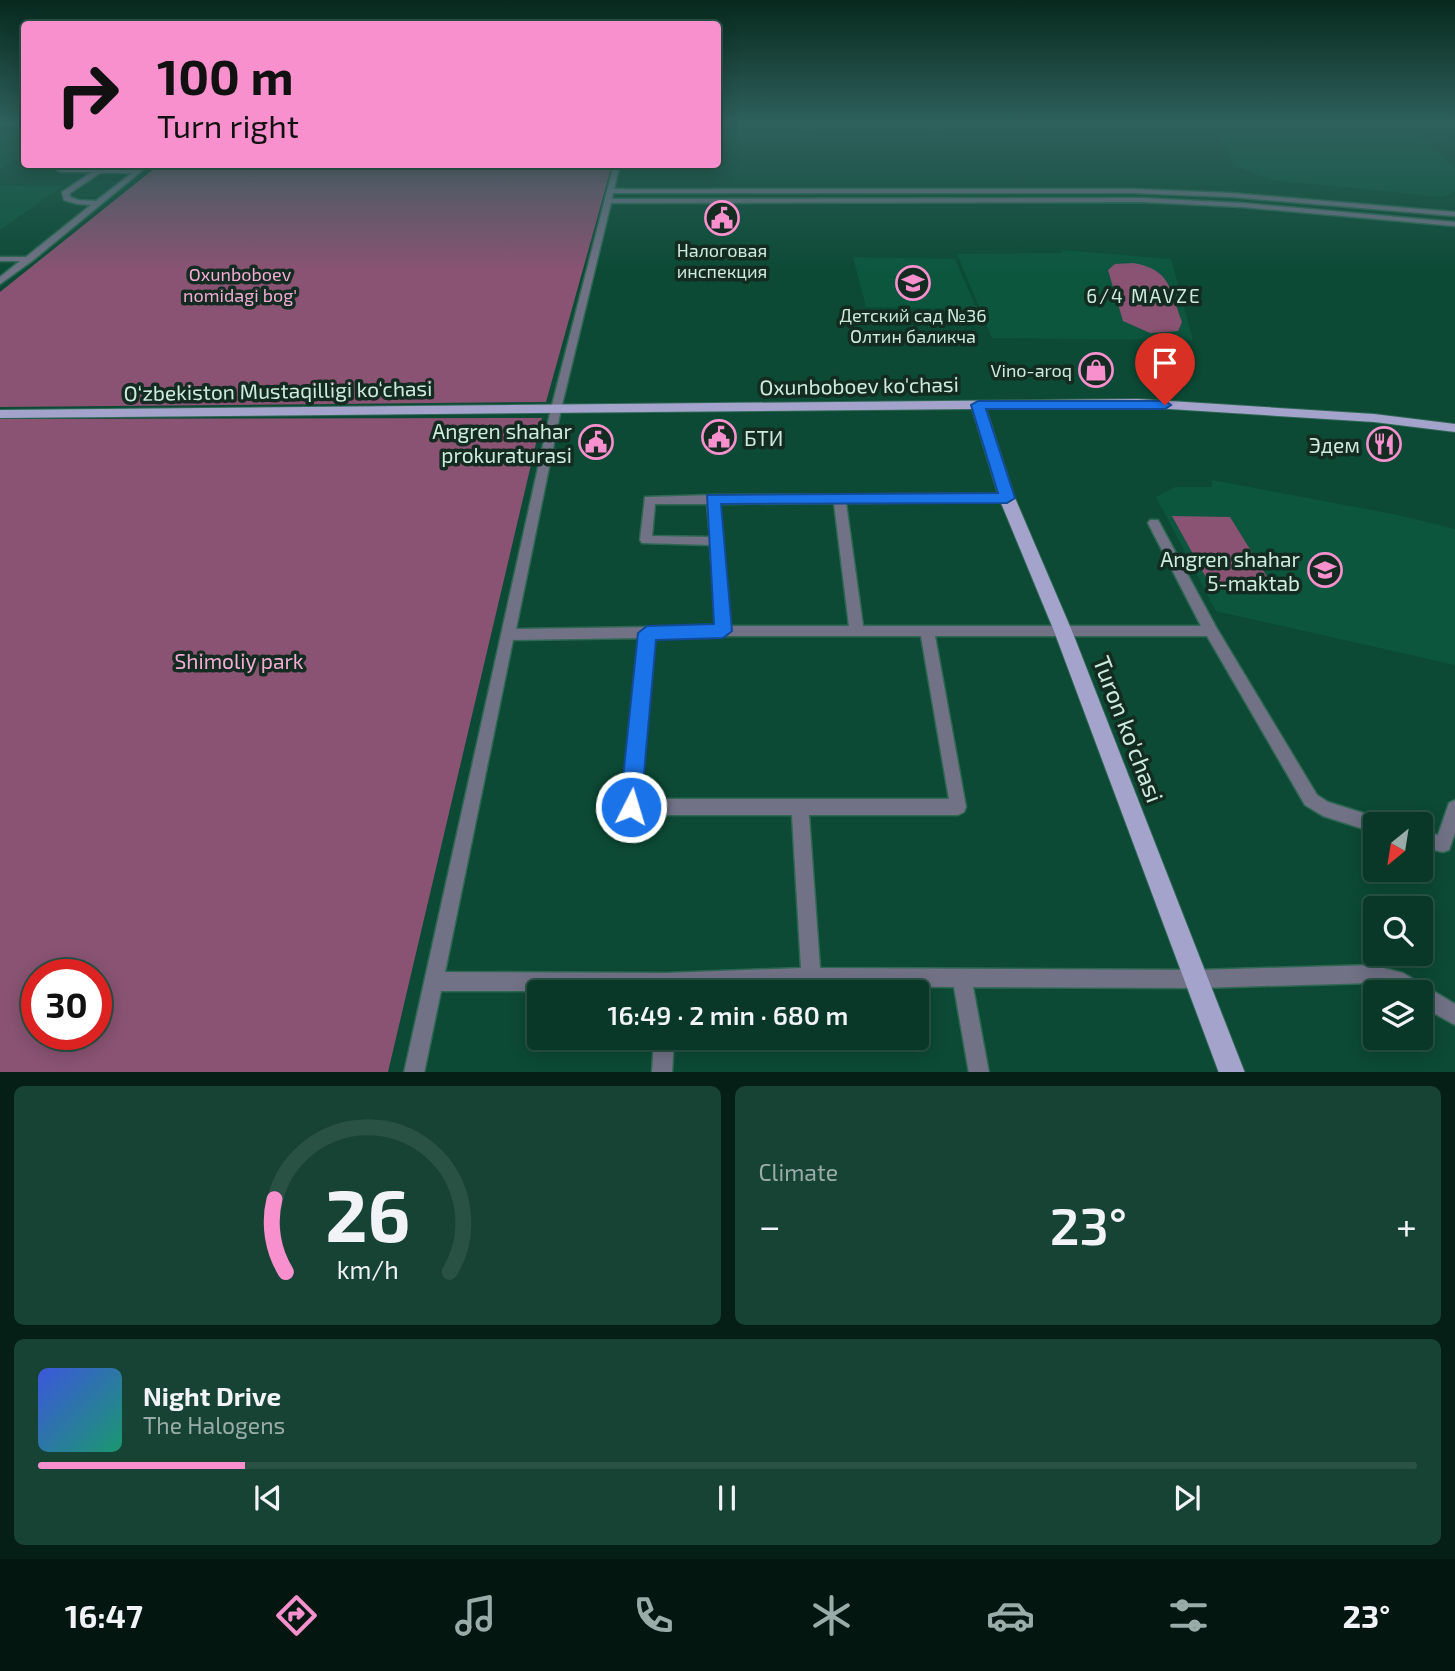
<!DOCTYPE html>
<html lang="en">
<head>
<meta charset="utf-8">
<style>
	body { margin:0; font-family:"Exo 2",sans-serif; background:#174334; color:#f1f3f6; height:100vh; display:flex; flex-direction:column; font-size:26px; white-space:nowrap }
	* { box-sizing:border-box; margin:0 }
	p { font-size:23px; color:#99aca8 }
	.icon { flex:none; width:38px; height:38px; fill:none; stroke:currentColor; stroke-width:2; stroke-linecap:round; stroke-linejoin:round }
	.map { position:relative; height:1072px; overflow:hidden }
	.sheet { display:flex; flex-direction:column; gap:14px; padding:14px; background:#051f16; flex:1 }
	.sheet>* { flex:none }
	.top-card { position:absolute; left:21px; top:21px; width:700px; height:147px; border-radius:7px; box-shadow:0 4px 18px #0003,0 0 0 2px #295245; background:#f790cd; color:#111; overflow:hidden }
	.needle { width:46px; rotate:210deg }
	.tools { position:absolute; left:1363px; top:812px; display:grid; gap:14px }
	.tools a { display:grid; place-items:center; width:70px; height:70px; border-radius:7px; background:#093828; box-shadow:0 4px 18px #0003,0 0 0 2px #295245; font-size:35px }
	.speed { position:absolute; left:21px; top:959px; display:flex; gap:14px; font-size:35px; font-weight:700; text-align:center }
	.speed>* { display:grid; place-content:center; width:91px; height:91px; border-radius:50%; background:#093828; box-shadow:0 4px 18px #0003,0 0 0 2px #295245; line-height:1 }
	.speed .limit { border:10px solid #d22; background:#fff; color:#111 }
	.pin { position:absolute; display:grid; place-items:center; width:60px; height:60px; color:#fff; margin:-72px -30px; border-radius:50% 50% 50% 0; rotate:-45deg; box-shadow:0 0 7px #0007 }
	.pin .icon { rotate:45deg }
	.me { position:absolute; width:77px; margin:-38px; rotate:5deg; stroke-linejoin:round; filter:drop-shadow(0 0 5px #0008) }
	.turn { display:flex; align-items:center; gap:24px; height:147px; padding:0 21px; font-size:32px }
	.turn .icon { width:91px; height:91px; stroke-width:2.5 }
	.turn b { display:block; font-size:49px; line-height:60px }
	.big { font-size:52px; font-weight:600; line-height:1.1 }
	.sheet .tile { flex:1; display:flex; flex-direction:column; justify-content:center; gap:10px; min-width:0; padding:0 24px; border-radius:10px; background:#174334 }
	.sheet .dial { align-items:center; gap:0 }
	.dial svg { height:182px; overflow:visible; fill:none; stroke:#295245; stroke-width:7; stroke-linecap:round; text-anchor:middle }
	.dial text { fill:#f1f3f6; stroke:none }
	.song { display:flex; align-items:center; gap:21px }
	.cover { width:84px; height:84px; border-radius:10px; background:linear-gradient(135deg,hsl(230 70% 55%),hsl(160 70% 35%)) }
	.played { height:7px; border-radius:4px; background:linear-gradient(90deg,#f790cd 15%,#295245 15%) }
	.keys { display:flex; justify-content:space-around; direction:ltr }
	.heat { display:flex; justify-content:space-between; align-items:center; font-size:38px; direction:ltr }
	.sheet .tiles { flex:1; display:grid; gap:14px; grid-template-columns:1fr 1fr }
	.tile:last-child { grid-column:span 2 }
	.trip { position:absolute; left:527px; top:980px; width:402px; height:70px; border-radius:7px; background:#093828; box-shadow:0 4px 18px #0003,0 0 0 2px #295245; font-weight:600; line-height:70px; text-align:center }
	.menu { display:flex; height:112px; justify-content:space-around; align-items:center; background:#041610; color:#99aca8 }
	.menu .icon { width:49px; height:49px }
	.menu .selected { color:#f790cd }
	.menu b { font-size:32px; color:#f1f3f6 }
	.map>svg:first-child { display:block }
	.built { fill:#0c563e }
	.green { fill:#8a5373; fill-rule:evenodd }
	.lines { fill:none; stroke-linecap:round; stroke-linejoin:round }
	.minor-casing { stroke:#2f6753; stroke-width:3 }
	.major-casing { stroke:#2f6753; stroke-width:2 }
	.minor { fill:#717286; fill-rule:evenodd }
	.major { fill:#a3a3cc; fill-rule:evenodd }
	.route { fill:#1a73e8; stroke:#114b97; stroke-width:2 }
	.labels { text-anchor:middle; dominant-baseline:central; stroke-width:7; stroke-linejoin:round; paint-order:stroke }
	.far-poi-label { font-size:18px; fill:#ceebdd; stroke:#132b21 }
	.far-park-label { font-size:18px; fill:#f5acd5; stroke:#132b21 }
	.far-neighbourhood-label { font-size:19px; letter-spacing:2px; fill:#ceebdd; stroke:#132b21 }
	.street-label { font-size:21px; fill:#ceebdd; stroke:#132b21 }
	.poi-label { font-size:21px; fill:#ceebdd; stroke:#132b21; text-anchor:end }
	.park-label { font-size:21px; fill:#f5acd5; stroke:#132b21 }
	.near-street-label { font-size:24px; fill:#ceebdd; stroke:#132b21 }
</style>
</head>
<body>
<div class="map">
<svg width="1455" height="1073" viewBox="0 0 1455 1073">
	<rect width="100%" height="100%" fill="#0c4a35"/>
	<path class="built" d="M718,122H936L943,133L840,127L820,129L788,140H718Z
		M1210,122H1380L1417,133L1455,169V191L1444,197L1272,180L1235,166Z
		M0,128H24V159H16L0,169Z
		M0,186H63L0,230Z
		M1061,250L1171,259L1193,340L992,338L957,254L1062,253Z
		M853,257L955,259L977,309L866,307Z
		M1212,480L1398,515L1455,529V665L1216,611L1156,497L1175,487H1212Z"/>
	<path class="green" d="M160,164L612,165L546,402L0,407V292Z
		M1133,263C1171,269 1170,290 1182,322L1178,331L1150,333L1123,321L1108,270L1115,264Z
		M542,418L388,1072H0V419ZM37,975H96V1034H37Z
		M1172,516L1230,517L1271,583H1209Z"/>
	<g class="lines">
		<g class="minor-casing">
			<path id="minor" d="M0,122H24V126H0Z
				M58,164H64V168L137,169L142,164H150L32,261L0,284V277L20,261H0V257H26L91,205L77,204L64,200L62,192L92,172H60L57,170ZM100,173H132L96,201L78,200L70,197V193Z
				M614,164H620L614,189H1132L1231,193L1455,212V216L1231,197L1132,193H613L612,199L1142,198L1242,203L1455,222V226L1242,207L1142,202L611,203L561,409L516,629L716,626L710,545L642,543L640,540L645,497L713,495L1007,494L1013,498L1007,502L846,503L863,626H1201L1148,523L1150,520H1158L1216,627L1317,795L1328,802L1382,819L1384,824H1376V833L1323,816L1305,805L1207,636H935L966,807L964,812L958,815H809L820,968L1198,970L1372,965L1403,973L1455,1004V1025L1421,1006V992H1399L1372,983L1198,988L973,987L989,1073H969L954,987L811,986L666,991H441L424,1073H404L551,409ZM834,503L849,626H729L719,504ZM655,504H707L710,537L652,536ZM723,636H921L949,799H640L653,638ZM640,638L623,807L625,812L631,815H792L801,968L666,973L445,972L513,640Z
				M1455,800V833L1449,850L1443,852L1421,847V831L1438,835L1449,803Z
				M654,1038H674L672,1073H652Z"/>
		</g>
		<g class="major-casing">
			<path id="major" d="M1138,399L1374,414L1455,424V432L1374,422L1138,407L986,408L1015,498L1072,631L1245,1073H1219L1054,631L999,498L972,409L0,418V410Z"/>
		</g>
		<use href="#minor" class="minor"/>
		<use href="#major" class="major"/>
	</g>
	<linearGradient id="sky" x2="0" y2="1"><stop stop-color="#07291d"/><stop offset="0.45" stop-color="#2e605c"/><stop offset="1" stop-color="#2e605c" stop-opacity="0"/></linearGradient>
	<rect width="1455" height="272" fill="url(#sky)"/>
	<path class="route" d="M978,401H1165L1171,405L1165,409H986L1015,498L1007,503L721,504L732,631L723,638L656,640L641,807L638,814L631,817L623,814L620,807L638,633L647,626L714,624L707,495L998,493L971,405Z"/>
	<defs>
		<g id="civic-ring" transform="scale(1.75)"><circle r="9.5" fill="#132b21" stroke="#f790cd" stroke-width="1.5"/><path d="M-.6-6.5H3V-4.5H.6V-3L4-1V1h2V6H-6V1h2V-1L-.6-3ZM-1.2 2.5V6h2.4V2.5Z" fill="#f790cd"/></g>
		<g id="school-ring" transform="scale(1.75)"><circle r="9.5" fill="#132b21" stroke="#f790cd" stroke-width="1.5"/><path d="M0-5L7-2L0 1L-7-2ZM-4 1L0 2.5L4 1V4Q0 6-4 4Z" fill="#f790cd"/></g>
		<g id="shop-ring" transform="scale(1.75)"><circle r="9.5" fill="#132b21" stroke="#f790cd" stroke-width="1.5"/><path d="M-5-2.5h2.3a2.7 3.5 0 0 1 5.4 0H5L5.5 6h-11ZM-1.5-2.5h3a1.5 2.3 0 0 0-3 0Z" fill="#f790cd"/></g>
		<g id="restaurant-ring" transform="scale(1.75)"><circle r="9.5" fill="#132b21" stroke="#f790cd" stroke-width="1.5"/><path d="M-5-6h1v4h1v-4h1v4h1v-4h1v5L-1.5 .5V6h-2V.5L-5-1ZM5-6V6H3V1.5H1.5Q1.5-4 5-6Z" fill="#f790cd"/></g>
	</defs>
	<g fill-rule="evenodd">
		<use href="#civic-ring" x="722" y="218"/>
		<use href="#school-ring" x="913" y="283"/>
		<use href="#shop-ring" x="1096" y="370"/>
		<use href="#civic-ring" x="719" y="437"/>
		<use href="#civic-ring" x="596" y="442"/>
		<use href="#restaurant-ring" x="1384" y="444"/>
		<use href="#school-ring" x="1325" y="570"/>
	</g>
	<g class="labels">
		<g class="far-poi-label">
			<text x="722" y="250">Налоговая<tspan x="722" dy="21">инспекция</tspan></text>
			<text x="913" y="315">Детский сад №36<tspan x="913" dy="21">Олтин баликча</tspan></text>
			<text x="1072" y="370" text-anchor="end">Vino-aroq</text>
		</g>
		<g class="far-park-label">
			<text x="240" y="274">Oxunboboev<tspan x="240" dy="21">nomidagi bog'</tspan></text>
		</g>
		<g class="far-neighbourhood-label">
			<text x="1144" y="295">6/4 MAVZE</text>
		</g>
		<g class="street-label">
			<text transform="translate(859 385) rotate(-1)">Oxunboboev ko'chasi</text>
			<text transform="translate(278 390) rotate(-1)">O‘zbekiston Mustaqilligi ko‘chasi</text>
		</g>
		<g class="poi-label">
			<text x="572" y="430">Angren shahar<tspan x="572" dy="24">prokuraturasi</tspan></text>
			<text x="744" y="437" text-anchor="start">БТИ</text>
			<text x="1360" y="444">Эдем</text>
			<text x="1300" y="558">Angren shahar<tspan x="1300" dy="24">5-maktab</tspan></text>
		</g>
		<g class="park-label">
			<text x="239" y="660">Shimoliy park</text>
		</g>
		<g class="near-street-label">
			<text transform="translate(1129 729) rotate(69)">Turon ko'chasi</text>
		</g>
	</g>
</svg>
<div class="tools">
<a><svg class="needle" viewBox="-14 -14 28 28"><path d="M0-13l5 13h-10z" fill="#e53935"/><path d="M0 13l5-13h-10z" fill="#99aca8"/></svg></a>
<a><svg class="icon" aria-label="search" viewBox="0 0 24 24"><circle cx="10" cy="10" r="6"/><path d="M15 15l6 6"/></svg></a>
<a><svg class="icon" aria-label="layers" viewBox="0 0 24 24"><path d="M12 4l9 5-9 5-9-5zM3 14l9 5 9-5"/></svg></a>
</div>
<div class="speed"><div class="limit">30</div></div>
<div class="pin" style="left:1165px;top:405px;background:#d93025"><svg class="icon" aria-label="arrive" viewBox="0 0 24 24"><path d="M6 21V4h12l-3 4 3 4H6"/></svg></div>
<svg class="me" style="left:631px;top:807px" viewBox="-20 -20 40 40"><circle r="17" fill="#1a73e8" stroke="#fff" stroke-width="3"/><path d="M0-11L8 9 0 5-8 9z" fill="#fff"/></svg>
<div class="trip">16:49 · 2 min · 680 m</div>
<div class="top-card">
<div class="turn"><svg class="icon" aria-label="right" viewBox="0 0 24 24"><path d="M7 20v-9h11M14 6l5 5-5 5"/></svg><div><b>100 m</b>Turn right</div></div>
</div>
</div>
<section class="sheet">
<div class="tiles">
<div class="tile dial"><svg viewBox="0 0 100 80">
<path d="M14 69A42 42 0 1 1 86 69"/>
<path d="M14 69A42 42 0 0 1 9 37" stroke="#f790cd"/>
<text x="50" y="56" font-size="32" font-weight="700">26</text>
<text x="50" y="72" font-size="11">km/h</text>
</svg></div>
<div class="tile"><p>Climate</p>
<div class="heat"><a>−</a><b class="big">23°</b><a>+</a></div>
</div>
<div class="tile">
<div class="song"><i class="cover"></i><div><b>Night Drive</b><p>The Halogens</p></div></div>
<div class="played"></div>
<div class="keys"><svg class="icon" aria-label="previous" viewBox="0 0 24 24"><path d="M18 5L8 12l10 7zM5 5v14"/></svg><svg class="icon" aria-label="pause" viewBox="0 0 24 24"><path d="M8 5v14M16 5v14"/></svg><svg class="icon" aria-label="next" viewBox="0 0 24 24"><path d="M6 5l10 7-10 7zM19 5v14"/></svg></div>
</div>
</div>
</section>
<nav class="menu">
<b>16:47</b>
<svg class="icon selected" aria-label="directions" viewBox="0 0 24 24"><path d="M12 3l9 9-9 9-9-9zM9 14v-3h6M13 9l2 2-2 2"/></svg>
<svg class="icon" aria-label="music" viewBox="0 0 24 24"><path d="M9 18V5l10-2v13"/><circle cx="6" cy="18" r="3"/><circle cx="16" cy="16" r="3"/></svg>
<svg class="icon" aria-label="phone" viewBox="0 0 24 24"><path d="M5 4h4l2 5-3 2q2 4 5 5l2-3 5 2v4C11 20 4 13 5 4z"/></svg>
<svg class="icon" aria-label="climate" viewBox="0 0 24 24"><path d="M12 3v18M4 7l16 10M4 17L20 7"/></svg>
<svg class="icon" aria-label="car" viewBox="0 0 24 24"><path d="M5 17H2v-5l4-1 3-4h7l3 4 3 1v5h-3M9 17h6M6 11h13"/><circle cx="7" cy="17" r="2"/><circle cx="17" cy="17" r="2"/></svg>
<svg class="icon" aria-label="filters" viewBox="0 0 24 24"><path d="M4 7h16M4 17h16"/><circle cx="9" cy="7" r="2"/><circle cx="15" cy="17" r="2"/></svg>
<b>23°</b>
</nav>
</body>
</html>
